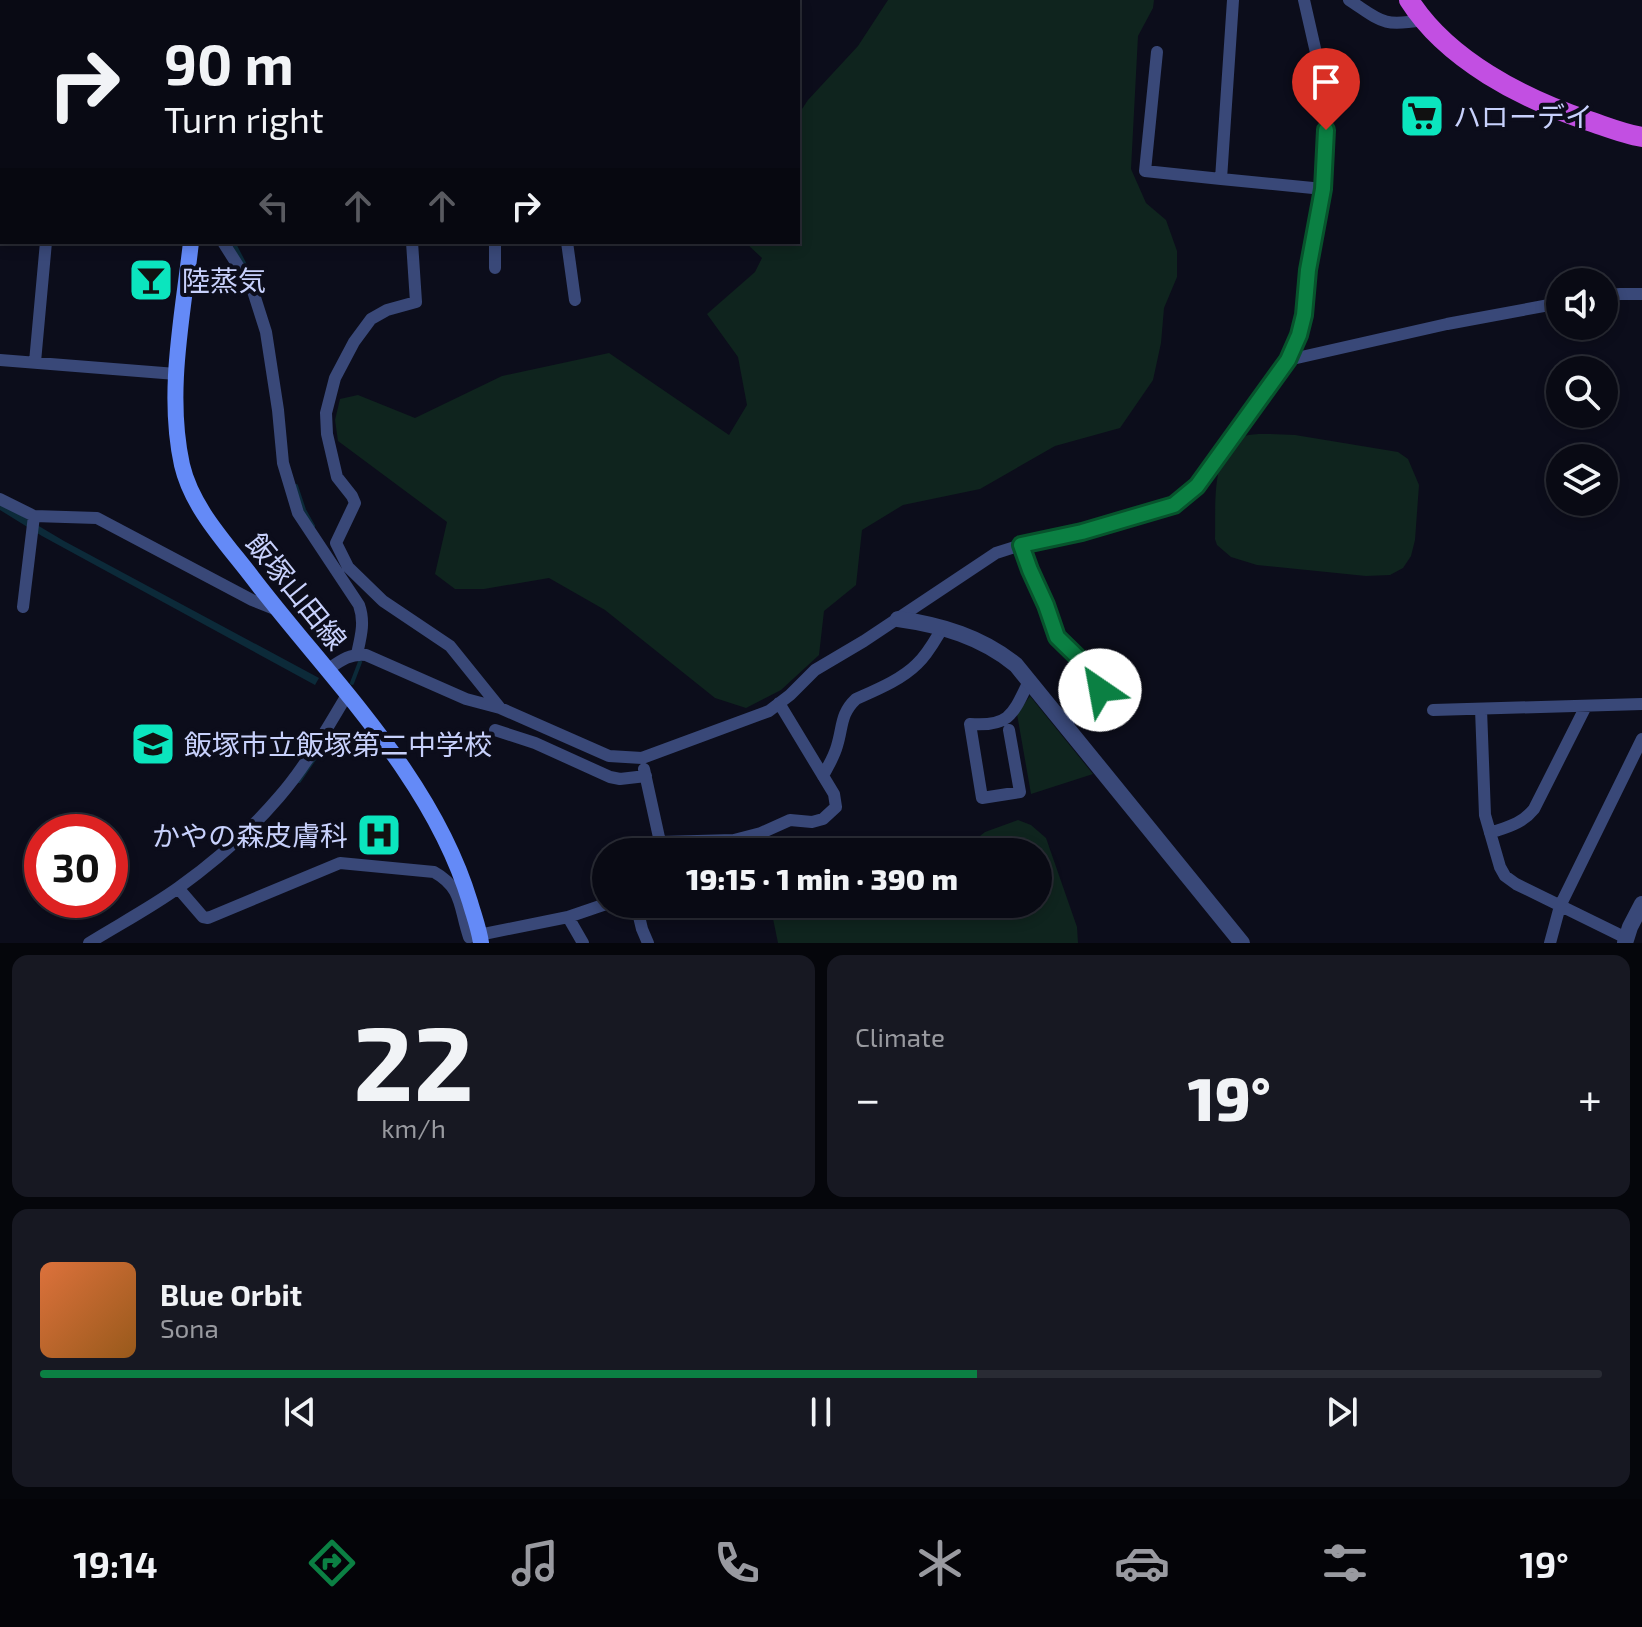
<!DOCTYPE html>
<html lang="en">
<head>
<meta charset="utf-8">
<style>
	body { margin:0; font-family:"Exo 2","Noto Sans JP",sans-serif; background:#171822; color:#f1f3f6; height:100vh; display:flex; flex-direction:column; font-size:30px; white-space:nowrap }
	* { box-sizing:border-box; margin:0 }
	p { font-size:26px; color:#999aa0 }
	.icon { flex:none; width:44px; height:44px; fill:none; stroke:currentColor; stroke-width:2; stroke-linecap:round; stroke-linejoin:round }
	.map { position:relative; height:943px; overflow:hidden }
	.details { display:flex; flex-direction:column; gap:12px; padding:12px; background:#05060b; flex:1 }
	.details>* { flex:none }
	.banner { position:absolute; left:0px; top:0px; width:800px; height:244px; box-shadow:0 4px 12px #0003,0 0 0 2px #292b34; background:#090a14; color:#f1f3f6; overflow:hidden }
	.fabs { position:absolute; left:1546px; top:268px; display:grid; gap:16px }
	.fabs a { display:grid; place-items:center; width:72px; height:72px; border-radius:50%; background:#090a14; box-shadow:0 4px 12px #0003,0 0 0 2px #292b34; font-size:40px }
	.speed { position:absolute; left:24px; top:814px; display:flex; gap:16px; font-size:40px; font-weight:700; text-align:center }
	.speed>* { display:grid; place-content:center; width:104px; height:104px; border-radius:50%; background:#090a14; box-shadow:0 4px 12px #0003,0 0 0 2px #292b34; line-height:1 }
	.speed .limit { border:12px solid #d22; background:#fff; color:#111 }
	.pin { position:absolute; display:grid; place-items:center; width:68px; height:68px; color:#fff; margin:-82px -34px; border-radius:50% 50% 50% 0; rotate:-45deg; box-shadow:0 0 8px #0007 }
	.pin .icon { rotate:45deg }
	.me { position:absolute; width:88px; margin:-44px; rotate:327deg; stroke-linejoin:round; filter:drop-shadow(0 0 6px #0008) }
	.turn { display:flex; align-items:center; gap:28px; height:168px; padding:0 32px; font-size:36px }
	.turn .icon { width:104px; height:104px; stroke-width:2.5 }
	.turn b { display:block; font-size:56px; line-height:68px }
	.lanes { display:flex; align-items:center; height:76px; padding:0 32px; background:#0003; justify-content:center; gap:40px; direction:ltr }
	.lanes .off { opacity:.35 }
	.big { font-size:60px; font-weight:800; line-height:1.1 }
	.details .card { flex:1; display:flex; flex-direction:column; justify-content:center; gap:12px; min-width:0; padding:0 28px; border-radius:16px; background:#171822 }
	.details .dial { align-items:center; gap:0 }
	.dial b { font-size:104px; line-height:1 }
	.song { display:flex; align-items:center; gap:24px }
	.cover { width:96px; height:96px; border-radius:12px; background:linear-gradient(135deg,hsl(20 70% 55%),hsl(30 70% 35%)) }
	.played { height:8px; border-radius:4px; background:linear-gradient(90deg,#0b8043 60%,#292b34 60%) }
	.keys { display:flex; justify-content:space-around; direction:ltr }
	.heat { display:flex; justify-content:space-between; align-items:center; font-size:44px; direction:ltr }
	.details .tiles { flex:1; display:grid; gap:12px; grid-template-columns:1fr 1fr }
	.card:last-child { grid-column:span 2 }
	.trip { position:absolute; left:592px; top:838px; width:460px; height:80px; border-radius:40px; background:#090a14; box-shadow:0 4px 12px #0003,0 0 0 2px #292b34; font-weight:800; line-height:80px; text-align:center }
	.dock { display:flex; height:128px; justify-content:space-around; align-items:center; background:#040408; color:#999aa0 }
	.dock .icon { width:56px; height:56px }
	.dock .active { color:#0b8043 }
	.dock b { font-size:36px; color:#f1f3f6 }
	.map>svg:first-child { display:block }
	.green { fill:#0f241e }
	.water { fill:#0c2a39 }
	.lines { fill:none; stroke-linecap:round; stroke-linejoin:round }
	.stream { stroke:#0c2a39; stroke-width:4 }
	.minor { stroke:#394878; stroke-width:12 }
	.tertiary { stroke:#394878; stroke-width:16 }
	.secondary { stroke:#648af7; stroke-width:16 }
	.trunk { stroke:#c24fe2; stroke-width:20 }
	.route-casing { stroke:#07532c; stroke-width:20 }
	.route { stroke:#0b8043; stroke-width:14 }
	.labels { text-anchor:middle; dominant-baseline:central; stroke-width:8; stroke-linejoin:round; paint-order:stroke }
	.poi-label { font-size:28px; fill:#c8d1fc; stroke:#0c0d1b; text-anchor:start }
	.street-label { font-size:28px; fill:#c8d1fc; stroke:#0c0d1b }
</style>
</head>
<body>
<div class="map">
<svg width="1642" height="943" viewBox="0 0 1642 943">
	<rect width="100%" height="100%" fill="#0c0d1b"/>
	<path class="green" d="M888,0H1154L1153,8L1138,36L1131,169L1146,203L1166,220L1177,251V277L1164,308L1161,343L1153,380L1120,428L1055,446L980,489L903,505L862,530L856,585L824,611L819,655L781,690L746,708L715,698L605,610L549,578L484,589H455L435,574L447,522L338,441L335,420L340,399L358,395L415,418L502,376L609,353L729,435L747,405L738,357L707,314L755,272L762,258L745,242H798V115L808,100L858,46Z
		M1295,435L1398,452L1408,459L1419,485L1415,540L1411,556L1403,568L1390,575L1366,576L1257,565L1231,557L1217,545L1215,539C1216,511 1210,444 1244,436C1259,432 1279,435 1295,435Z
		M1030,696L1093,774L1031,794L1017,714Z
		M1018,820L1031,825L1046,838L1077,927L1078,943H778L770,904H1038V852H960L985,832Z"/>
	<path class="water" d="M0,503L64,541L319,678L315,685L42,536L0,510Z"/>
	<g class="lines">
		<path class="stream" d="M233,242L247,269
			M296,486L304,510L313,526
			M352,683L360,662
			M299,781L319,752"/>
		<path class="minor" d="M174,0V2
			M420,0L421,2
			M748,0V2
			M1233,0L1221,179L1323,189
			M1349,0C1381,21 1382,27 1422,20
			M1157,52L1145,171L1221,179
			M223,242L252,288L266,332L278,410L283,463L298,513L359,605C365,622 361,636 357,654
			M412,242L416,302L387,310L371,319L354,342L335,378L326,413L327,434L337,477L352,496L355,503L336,543L348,567L383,601L450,646L500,708
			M567,242L575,300
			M495,268V242
			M1604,296L1620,294H1642
			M0,360L176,374
			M1288,360L1447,324L1560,303
			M35,362L46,242
			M0,499L34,516L97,518L252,600L277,610
			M1021,545L1046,605L1057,637L1098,677C1101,684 1101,689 1096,696L1064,725
			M23,607L34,516
			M327,670C340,661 350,653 366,655L466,699L500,708L609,756L642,758L769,711L790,695L815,670L864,641L996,553L1021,545L1054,539L1109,524L1174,505L1197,486L1288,360L1299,335L1304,315L1308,270L1323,189L1327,101L1304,0
			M1481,709L1485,815L1500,867L1505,876L1516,884L1626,938
			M1433,710L1642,704
			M495,730L535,743L610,777L620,779L646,776
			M1009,730L1020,792L982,798L970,724C1010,727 1013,714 1029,681
			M644,769L660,842L659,852
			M823,776C828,766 834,757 837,746C843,727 840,714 856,699C876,690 901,680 917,664C928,654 935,640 943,627
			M1490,833C1507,827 1522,824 1534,809L1586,706
			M660,842L734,840L761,833L790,820L812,822L823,819L836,807L834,794L779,703
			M178,888L203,917L208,918L340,863L434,872C463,888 459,908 469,937L568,917L606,904
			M636,904L642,929L648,943
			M568,917L583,943
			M89,943C118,925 150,908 178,888C214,862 250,831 279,797C306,766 326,730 347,695
			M1550,943L1560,906L1642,739"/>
		<path class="tertiary" d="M0,89H2
			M898,619C941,625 982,637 1016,665L1242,943
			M1625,943L1630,927L1642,904"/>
		<path class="secondary" d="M235,2L236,0
			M191,242C183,315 166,392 182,465C192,508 226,543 252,577C330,679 432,776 470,902C474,916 479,929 481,943"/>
		<path class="trunk" d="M1409,0C1447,60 1523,99 1589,121C1607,127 1624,134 1642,137"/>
	</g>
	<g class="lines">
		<g class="route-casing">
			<path id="route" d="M1100,690V683L1098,677L1057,637L1046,605L1030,570L1021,545L1082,532L1174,505L1197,486L1288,360L1299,335L1304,315L1308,270L1323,189L1326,130"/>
		</g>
		<use href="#route" class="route"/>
	</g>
	<defs>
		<g id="supermarket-square" transform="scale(2.3)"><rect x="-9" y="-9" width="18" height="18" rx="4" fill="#0be5be" stroke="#0c0d1b"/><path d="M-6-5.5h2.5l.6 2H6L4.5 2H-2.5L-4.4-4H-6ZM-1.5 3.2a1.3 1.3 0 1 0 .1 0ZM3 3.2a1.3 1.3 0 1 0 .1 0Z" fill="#111"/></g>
		<g id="bar-square" transform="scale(2.3)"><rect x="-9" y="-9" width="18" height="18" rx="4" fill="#0be5be" stroke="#0c0d1b"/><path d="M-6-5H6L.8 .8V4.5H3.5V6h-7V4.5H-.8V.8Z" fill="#111"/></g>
		<g id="school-square" transform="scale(2.3)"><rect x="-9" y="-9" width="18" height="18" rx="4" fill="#0be5be" stroke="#0c0d1b"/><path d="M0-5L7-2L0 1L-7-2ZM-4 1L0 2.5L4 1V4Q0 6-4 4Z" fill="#111"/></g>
		<g id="hospital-square" transform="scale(2.3)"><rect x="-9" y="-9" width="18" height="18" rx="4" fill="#0be5be" stroke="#0c0d1b"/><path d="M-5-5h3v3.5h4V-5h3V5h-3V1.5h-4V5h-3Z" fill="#111"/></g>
	</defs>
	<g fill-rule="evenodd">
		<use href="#supermarket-square" x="1422" y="116"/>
		<use href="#bar-square" x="151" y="280"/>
		<use href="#school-square" x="153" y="744"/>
		<use href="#hospital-square" x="379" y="835"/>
	</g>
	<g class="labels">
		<g class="poi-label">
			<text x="1453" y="116">ハローデイ</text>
			<text x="182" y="280">陸蒸気</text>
			<text x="184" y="744">飯塚市立飯塚第二中学校</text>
			<text x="348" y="835" text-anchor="end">かやの森皮膚科</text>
		</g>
		<g class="street-label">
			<text transform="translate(297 591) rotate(51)">飯塚山田線</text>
		</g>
	</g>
</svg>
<div class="fabs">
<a><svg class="icon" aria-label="sound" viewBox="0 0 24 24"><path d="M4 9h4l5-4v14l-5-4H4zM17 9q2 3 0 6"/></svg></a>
<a><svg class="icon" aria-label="search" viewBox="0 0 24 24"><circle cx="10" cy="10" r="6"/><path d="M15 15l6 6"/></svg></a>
<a><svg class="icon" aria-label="layers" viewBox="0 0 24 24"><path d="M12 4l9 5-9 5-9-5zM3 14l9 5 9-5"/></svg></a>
</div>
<div class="speed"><div class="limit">30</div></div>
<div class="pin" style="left:1326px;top:130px;background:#d93025"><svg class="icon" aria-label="arrive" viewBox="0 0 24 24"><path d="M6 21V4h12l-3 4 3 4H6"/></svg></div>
<svg class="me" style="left:1100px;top:690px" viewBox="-20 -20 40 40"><circle r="19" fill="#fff"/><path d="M0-13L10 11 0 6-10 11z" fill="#0b8043"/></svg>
<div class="trip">19:15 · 1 min · 390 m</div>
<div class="banner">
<div class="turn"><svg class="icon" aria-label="right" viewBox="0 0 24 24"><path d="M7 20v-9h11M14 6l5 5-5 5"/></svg><div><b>90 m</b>Turn right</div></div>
<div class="lanes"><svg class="icon off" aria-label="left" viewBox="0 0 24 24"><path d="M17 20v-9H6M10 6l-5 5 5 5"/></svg><svg class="icon off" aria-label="ahead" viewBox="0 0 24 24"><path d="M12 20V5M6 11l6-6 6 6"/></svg><svg class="icon off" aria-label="ahead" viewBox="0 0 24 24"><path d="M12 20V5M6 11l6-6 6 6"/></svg><svg class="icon" aria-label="right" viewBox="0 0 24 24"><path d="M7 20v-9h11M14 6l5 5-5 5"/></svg></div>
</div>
</div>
<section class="details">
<div class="tiles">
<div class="card dial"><b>22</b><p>km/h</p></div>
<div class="card"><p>Climate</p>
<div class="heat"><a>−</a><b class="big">19°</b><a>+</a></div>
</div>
<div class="card">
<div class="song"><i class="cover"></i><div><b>Blue Orbit</b><p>Sona</p></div></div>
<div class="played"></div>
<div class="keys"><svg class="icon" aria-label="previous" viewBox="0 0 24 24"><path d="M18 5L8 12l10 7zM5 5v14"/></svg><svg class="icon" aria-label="pause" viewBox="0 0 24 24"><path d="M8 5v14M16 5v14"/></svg><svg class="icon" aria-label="next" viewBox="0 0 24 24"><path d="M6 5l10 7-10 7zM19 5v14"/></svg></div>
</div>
</div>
</section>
<nav class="dock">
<b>19:14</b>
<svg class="icon active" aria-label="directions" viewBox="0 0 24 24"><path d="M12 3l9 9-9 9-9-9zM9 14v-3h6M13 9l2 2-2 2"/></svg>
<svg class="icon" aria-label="music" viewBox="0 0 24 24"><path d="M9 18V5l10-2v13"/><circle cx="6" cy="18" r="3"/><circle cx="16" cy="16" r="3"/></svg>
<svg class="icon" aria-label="phone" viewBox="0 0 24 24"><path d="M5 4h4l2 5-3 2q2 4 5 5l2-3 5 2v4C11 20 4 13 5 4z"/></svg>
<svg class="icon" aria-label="climate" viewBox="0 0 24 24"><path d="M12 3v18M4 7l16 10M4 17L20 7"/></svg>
<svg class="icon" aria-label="car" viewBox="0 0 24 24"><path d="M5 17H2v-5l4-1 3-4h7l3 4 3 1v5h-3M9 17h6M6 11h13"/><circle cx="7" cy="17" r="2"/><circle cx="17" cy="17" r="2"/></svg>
<svg class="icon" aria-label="filters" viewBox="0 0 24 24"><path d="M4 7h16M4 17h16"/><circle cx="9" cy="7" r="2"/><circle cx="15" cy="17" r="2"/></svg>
<b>19°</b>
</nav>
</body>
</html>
